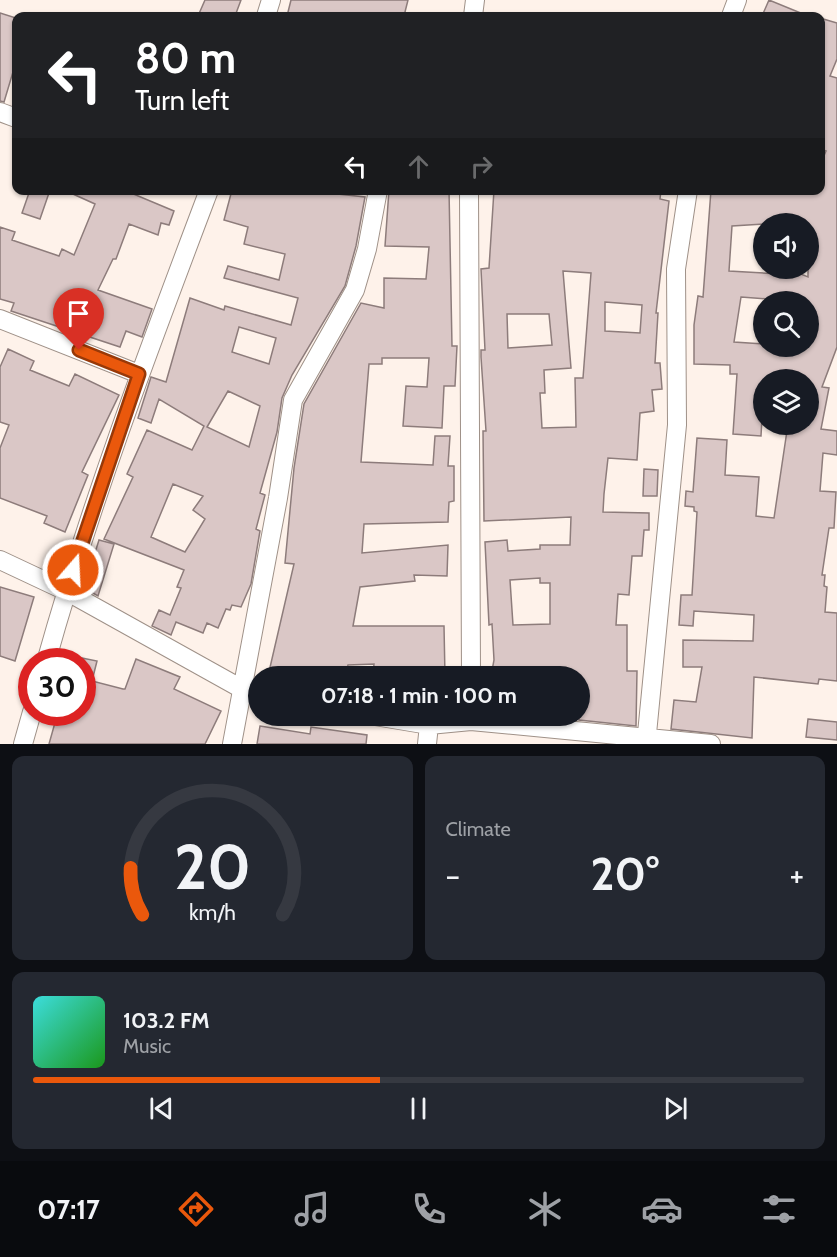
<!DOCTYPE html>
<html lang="en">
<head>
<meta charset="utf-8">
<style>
	body { margin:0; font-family:Cabin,sans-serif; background:#242831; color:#f1f3f6; height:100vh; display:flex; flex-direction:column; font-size:22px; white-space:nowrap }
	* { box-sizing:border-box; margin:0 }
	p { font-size:20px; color:#9ea1a6 }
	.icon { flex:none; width:33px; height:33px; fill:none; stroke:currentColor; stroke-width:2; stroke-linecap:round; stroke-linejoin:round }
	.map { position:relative; height:744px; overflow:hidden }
	.side { display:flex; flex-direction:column; gap:12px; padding:12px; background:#0d0f14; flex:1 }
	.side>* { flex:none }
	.hud { position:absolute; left:12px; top:12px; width:813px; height:183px; border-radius:12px; box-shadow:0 2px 4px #0004; background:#202124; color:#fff; overflow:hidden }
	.tools { position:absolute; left:753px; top:213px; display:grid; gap:12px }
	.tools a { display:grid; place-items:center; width:66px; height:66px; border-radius:50%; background:#171b24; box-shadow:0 2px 4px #0004; font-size:30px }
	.speed { position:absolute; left:18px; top:648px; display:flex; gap:12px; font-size:30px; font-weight:700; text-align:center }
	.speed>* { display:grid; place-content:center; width:78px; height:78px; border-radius:50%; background:#171b24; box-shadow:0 2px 4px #0004; line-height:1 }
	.speed .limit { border:9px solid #d22; background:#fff; color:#111 }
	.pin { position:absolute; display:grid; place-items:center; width:51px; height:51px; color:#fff; margin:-62px -26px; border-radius:50% 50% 50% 0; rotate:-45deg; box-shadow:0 0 6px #0007 }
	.pin .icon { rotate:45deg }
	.me { position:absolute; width:66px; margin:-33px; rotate:19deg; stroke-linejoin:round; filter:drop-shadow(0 0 4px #0008) }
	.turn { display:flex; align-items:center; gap:21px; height:126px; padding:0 24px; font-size:27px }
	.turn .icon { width:78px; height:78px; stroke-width:2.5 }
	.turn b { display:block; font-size:42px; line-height:51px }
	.lanes { display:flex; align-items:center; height:57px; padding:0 24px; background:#0003; justify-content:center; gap:30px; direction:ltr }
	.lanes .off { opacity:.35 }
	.big { font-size:45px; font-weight:800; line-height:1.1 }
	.side .tile { flex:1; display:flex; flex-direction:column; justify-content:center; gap:9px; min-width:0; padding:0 21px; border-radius:12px; background:#242831 }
	.side .dial { align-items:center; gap:0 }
	.dial svg { height:156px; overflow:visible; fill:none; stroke:#363941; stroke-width:7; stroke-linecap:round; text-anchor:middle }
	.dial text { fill:#f1f3f6; stroke:none }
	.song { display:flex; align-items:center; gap:18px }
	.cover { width:72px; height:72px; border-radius:9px; background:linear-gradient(135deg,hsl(180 70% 55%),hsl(120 70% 35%)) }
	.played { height:6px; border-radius:3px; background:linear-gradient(90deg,#ea580c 45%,#363941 45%) }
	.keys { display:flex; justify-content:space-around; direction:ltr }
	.heat { display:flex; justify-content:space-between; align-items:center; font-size:33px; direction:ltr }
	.side .tiles { flex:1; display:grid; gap:12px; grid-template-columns:1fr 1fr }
	.tile:last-child { grid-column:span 2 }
	.trip { position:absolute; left:248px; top:666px; width:342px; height:60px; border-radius:30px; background:#171b24; box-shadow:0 2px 4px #0004; font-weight:800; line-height:60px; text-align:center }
	.tabs { display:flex; height:96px; justify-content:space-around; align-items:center; background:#090b0e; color:#9ea1a6 }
	.tabs .icon { width:42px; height:42px }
	.tabs .active { color:#ea580c }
	.tabs b { font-size:27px; color:#f1f3f6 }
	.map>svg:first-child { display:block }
	.building { fill:#dac7c6; stroke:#8d7c7b; stroke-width:1.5; fill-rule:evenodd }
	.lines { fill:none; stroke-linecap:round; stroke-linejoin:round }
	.minor-casing { stroke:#9f9188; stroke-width:20 }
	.minor { stroke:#fff; stroke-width:18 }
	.route-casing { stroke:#983908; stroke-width:15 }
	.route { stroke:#ea580c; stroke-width:10 }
</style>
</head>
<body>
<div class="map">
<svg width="837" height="744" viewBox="0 0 837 744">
	<rect width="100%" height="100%" fill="#fef2ea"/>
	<path class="building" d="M205,0H241L235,16H198Z
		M291,0H408L404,16H287Z
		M769,0L808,16H762Z
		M0,13L16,18V62L4,102L0,101Z
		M820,18L837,23V59L830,76L837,78V347L822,387L829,388L821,429L837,431V455L823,453L820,491L836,492L834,528H829L822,575H825L824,586L827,587L825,612L837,613V681L819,679L818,684L754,677L752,738L671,729L674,700L696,702L702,667H683V640L753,641L754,615L694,611L693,626L679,625L681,595H692L697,512L694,511V507L685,506L686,491L693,492L697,438L727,440L725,475L759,477L756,516L774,518L788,424H808V380H764L761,436L733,434L737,374H730V365L694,364V325L698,296L703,297L711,190H820V165L826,151L820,149ZM764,224H808V277L786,268H782L780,274L729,271L732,226ZM741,297L808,302V346H764V344L734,342Z
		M30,190H50L40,219L22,213Z
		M64,190H124L174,211L169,225L161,223L158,235L129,224L116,259H113L98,290L152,309L142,337L126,331L120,347L11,311L14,303L0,299V227L15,232L12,240L59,256L62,249L74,255L95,204Z
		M232,190H301L365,197L356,246L345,286L292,375L282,398L277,432L260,493L265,495L256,529L260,531L251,584L241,607L232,605L230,610L226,609L218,628L207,623L203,633L176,622L171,635L152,626L159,610L170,615L181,588L177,587L184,570L104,539L133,477L127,474L147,430L192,450L204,426L159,399L151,423L138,418L151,377L166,382L190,298L224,310L225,306L291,325L298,298L224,278L228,266L279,280L285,254L244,244L248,227L224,220ZM239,327L276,338L269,364L232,352ZM228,391L260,406L249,447L207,427ZM173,484L203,496L193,510L205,519L185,552L151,537Z
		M389,190H449L452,346H457L455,386H444L442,428L403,426L406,386L427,387L429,358H382V364H369L361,462L433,465L435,436H450L448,466H454V501L449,502L448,522L364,524L362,553L448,545L447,576L414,575L415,581L360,587L353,626H444L445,676H373L374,664L348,665L345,676H315L297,672L296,676H268L294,564L285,563L294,468L304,404L361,303L384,308V278L426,279L429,247L385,246Z
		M494,190L535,193V190H661L660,199L669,201L656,313H658L655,363H660L662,389L652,390L654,411L640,413L637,460L608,458L604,494L603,512L649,513V530H644L642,556H632L629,595L618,594L616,625H627V671H637L636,726L579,720V676H491L494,660L492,624L489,625L485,542L507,540L508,551L540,549V545H570L571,517L484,521L483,431H486L481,357V350H485L481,269L489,268ZM563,271L591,273L583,378H575L576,427L542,428L540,393H545L544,370L571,368ZM605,302L642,305L640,333L605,331ZM507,314H549L552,345L508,348ZM540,578V583H550V624L513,625L510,580Z
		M8,349L34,361L30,370L69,386L75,374L119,395L82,472L88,475L65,532L44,523L47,516L0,498V448L9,425L0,422V367Z
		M644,469L658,470L657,496H643Z
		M99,540L114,544L98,596L84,588Z
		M0,587L34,597L15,661L0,656Z
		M82,658L97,661L92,681L123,689H125L136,659L180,677L174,689L221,711L205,744H49L58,712H82Z
		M808,719L837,722V740L806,737Z
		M260,726L310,734L311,727L367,735L366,744H257Z"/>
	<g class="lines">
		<g class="minor-casing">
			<path id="minor" d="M266,16L271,0
				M473,16L475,0
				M731,16L737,0
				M0,112L16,118
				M469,190L471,676
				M0,319L139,374
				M0,560L66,591L242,689L258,692
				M46,662C91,501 150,346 209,190
				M375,716L429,725L471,721L711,744
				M23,744L32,712
				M232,744L278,498L293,400L355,290L367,249L378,190
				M427,744L429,725
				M646,744L677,425L676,269L688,190"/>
		</g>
		<use href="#minor" class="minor"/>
	</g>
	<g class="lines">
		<g class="route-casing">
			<path id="route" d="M73,570L139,374L79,350"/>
		</g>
		<use href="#route" class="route"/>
	</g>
</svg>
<div class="tools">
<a><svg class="icon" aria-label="sound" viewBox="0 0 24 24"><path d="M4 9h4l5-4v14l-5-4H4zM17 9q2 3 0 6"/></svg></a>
<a><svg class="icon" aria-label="search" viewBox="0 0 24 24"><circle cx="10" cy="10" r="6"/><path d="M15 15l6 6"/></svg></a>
<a><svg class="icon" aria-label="layers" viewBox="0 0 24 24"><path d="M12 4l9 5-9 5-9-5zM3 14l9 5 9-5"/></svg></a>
</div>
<div class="speed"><div class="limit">30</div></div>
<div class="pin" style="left:79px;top:350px;background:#d93025"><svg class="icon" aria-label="arrive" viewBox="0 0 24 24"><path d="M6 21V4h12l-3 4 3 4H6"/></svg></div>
<svg class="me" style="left:73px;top:570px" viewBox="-20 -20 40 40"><circle r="17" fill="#ea580c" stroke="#fff" stroke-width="3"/><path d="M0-11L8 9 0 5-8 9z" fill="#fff"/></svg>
<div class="trip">07:18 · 1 min · 100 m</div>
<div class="hud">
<div class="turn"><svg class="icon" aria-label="left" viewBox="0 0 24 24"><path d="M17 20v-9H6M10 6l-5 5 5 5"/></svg><div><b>80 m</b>Turn left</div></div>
<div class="lanes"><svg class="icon" aria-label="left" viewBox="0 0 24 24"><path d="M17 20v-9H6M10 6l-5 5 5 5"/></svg><svg class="icon off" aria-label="ahead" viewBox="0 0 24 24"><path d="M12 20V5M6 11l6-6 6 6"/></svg><svg class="icon off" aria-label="right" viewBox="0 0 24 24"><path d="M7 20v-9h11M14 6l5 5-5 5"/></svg></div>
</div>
</div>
<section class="side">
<div class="tiles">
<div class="tile dial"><svg viewBox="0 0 100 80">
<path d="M14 69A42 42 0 1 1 86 69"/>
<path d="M14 69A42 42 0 0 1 8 45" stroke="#ea580c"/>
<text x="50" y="56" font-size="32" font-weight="700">20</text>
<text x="50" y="72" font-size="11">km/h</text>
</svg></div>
<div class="tile"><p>Climate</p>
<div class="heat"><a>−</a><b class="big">20°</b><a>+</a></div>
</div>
<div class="tile">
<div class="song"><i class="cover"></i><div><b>103.2 FM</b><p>Music</p></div></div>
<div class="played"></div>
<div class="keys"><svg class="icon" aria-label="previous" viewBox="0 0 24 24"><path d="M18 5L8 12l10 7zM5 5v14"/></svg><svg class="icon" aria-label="pause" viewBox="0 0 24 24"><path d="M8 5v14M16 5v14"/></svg><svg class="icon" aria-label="next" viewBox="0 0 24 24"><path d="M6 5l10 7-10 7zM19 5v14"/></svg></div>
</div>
</div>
</section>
<nav class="tabs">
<b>07:17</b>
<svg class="icon active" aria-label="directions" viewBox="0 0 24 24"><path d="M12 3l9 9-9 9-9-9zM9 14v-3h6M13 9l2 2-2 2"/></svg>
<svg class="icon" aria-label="music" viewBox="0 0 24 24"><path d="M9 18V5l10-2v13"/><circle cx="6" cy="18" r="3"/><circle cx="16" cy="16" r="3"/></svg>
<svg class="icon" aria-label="phone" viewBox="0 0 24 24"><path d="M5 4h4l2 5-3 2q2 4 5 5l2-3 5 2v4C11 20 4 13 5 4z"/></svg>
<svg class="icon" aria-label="climate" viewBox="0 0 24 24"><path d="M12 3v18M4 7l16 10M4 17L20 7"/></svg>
<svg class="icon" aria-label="car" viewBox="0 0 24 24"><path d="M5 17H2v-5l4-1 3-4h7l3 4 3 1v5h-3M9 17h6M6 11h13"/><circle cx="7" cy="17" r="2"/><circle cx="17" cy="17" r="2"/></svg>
<svg class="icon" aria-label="filters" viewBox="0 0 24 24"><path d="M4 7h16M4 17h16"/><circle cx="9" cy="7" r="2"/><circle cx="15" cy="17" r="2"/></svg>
</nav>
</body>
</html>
